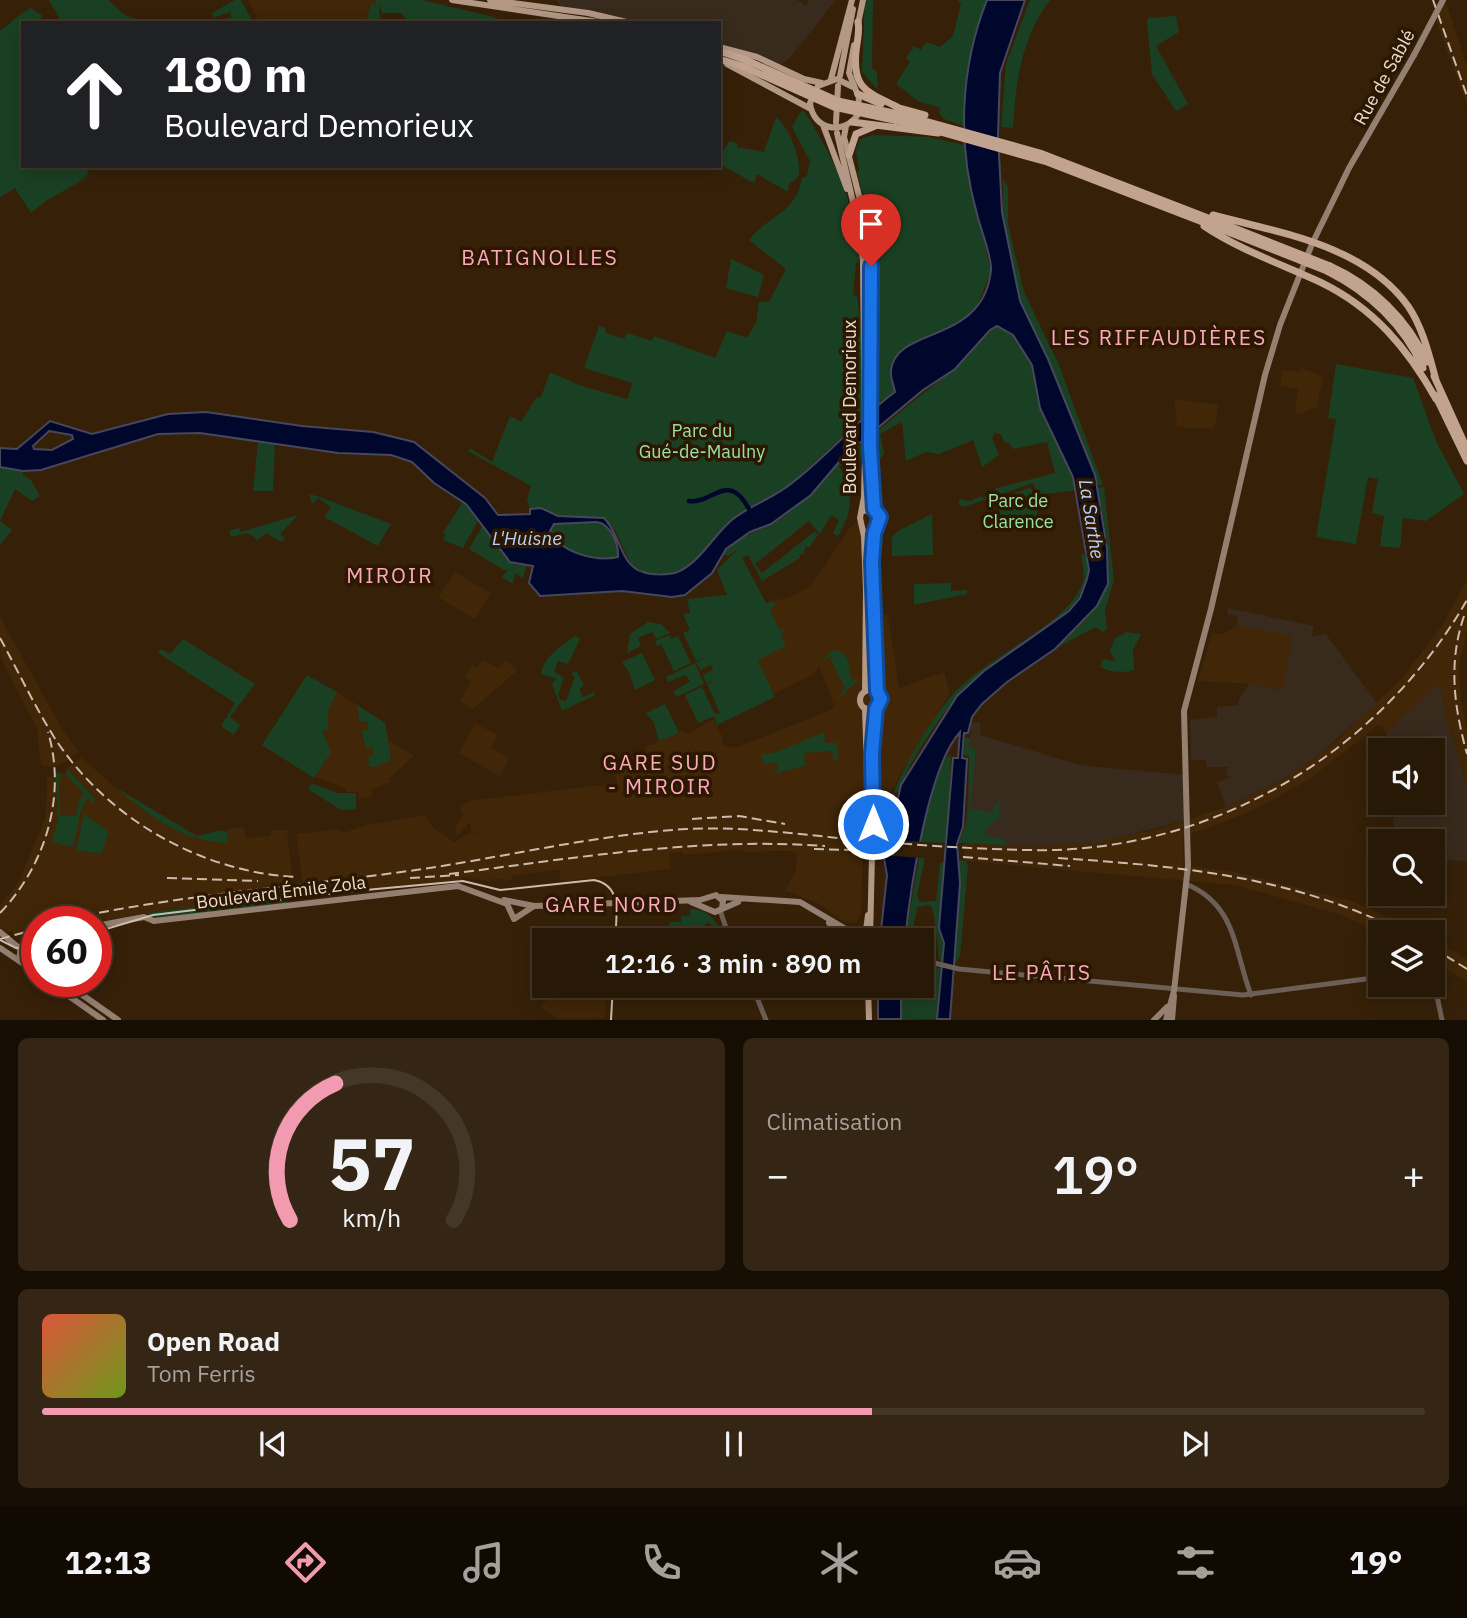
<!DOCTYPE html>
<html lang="fr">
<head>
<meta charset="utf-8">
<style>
	body { margin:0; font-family:"IBM Plex Sans",sans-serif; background:#342514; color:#f1f3f6; height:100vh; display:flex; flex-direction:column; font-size:26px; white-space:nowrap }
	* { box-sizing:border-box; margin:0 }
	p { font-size:23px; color:#a5a09b }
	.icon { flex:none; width:38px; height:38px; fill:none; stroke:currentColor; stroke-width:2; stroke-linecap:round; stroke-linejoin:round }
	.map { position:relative; height:1020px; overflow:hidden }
	.panel { display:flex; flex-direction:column; gap:18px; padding:18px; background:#160d03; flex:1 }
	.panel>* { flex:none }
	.top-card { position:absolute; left:21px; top:21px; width:700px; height:147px; border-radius:0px; box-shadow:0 4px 18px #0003,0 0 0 2px #443728; background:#202124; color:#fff; overflow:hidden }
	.buttons { position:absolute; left:1368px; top:738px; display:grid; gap:14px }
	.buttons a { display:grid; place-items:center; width:77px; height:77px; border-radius:0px; background:#281806; box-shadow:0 4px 18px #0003,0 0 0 2px #443728; font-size:35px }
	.speed { position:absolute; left:21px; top:906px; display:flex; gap:14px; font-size:35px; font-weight:700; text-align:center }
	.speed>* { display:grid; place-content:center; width:91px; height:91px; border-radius:50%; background:#281806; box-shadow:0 4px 18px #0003,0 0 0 2px #443728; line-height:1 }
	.speed .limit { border:10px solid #d22; background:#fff; color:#111 }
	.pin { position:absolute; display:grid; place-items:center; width:60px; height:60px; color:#fff; margin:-72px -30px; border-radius:50% 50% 50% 0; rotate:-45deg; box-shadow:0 0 7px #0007 }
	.pin .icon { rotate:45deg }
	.me { position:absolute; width:77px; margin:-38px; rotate:0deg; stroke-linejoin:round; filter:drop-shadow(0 0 5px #0008) }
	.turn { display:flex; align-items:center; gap:24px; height:147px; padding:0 28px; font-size:32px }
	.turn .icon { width:91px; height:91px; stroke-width:2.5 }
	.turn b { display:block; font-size:49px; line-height:60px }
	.big { font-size:52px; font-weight:600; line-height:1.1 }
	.panel .card { flex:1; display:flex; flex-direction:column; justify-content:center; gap:10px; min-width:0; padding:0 24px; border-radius:10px; background:#342514 }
	.panel .dial { align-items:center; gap:0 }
	.dial svg { height:182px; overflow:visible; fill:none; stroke:#443728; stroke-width:7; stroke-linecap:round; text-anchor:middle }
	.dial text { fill:#f1f3f6; stroke:none }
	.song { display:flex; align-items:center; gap:21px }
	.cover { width:84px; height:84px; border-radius:10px; background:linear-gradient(135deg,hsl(10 70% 55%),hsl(80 70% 35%)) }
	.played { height:7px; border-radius:4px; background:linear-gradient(90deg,#f29aaf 60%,#443728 60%) }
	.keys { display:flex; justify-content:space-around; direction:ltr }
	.heat { display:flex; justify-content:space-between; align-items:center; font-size:38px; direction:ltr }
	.panel .tiles { flex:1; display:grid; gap:18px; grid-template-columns:1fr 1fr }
	.card:last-child { grid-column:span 2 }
	.trip { position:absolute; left:532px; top:928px; width:402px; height:70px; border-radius:0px; background:#281806; box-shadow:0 4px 18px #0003,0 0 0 2px #443728; font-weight:600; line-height:70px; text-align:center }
	.tab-bar { display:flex; height:112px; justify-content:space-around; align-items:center; background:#100a02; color:#a5a09b }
	.tab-bar .icon { width:49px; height:49px }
	.tab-bar .on { color:#f29aaf }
	.tab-bar b { font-size:32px; color:#f1f3f6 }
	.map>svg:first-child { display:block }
	.built { fill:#412607 }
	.industrial { fill:#382a1d }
	.green { fill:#1a4023 }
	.water { fill:#00072c; stroke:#46475d; stroke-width:2; fill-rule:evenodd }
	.pier { fill:#362008 }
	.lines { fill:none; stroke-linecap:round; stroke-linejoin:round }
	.canal { stroke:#00072c; stroke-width:4.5 }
	.primary-tunnel { stroke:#513c26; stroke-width:6; stroke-dasharray:6 3; stroke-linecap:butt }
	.tertiary { stroke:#6c5f56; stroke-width:5 }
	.secondary { stroke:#947f71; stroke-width:6 }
	.primary { stroke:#b39886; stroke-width:6 }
	.trunk { stroke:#c1a38f; stroke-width:7 }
	.tram { stroke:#cdbcae; stroke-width:2 }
	.rail { stroke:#cdbcae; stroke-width:2; stroke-dasharray:10 5; stroke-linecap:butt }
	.secondary-bridge { stroke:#947f71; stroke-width:6 }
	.trunk-bridge { stroke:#c1a38f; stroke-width:7 }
	.route-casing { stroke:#114b97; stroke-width:18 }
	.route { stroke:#1a73e8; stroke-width:12 }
	.labels { text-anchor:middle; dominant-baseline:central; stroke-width:7; stroke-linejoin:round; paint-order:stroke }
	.street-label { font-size:18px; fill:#ebdccf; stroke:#2c1701 }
	.park-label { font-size:18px; fill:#98e1a5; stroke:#2c1701 }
	.water-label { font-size:19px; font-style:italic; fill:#b4d2fb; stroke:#2c1701 }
	.quarter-label { font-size:21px; letter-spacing:2px; fill:#fca9bc; stroke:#2c1701 }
</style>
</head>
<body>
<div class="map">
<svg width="1467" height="1020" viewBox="0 0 1467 1020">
	<rect width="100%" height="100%" fill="#362008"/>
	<path class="built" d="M248,0H375L376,6L371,5L366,23H260Z
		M1446,2L1467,66V106L1436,20Z
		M1302,369L1323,376L1317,408L1307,410L1303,414L1295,413L1298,389L1280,386L1282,370L1300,372Z
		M1174,399L1219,405L1214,429L1177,427Z
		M860,519L867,528L877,525L873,613L888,615L899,688L944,672L950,692L888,796L862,797L863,828L858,834L861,837H859L860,854H863L861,915L856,923H846L816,902L785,891L796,868L797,852L786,851L742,852V850L683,855V852H676L669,854L671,869L566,881L560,879L559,870L512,876V880L492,879L490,882L463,877L461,880L388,888L304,893L296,834L337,829L343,833L366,825L426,815L433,827L454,842L469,833H477L471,830L470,822L457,837L455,826L463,816L460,807L468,801L617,783L611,760L614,758L620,769L647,752L645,747L683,731L687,734L714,719L722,736V745L736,748L835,708L819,666L812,675L774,694L758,660L781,636L770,610L775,606L766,602L787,598L810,587L849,529Z
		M455,572L491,593L475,619L438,597Z
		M1467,580V632L1459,664L1461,700L1467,728V786L1446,717L1440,683L1386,733L1379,725L1308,780L1252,811L1183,837L1184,865L1235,872L1355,902L1421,933H1382L1338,914L1234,885L963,861L964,844H1071L1155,830L1223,808L1281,780L1335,742L1402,678L1441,627Z
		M0,616L62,729L79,752L61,765L49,767L41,764L37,728L0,657Z
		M1236,626L1293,635L1283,691L1249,684L1198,681L1212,633L1223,634Z
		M482,660L499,668L505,660L518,670L473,709L460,701L471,681L465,677L472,665L477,668Z
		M337,692L385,723L389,741L414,756L389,779L390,782L371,789L372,797L359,799L358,792H346V788L315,777L330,752L322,730L328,729V711Z
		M475,723L498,735L491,748L509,758L500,777L459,753Z
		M81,757L115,787L182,830L194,833V838L227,843L226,830L244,827L246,838L271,836V830H287L294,892L289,895L146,913L96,923L37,922V936L17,939L11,931L6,932L0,927V905L18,883L46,816L47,777L56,775V772L66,774V769Z
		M1433,939L1467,959V982L1433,961Z
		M551,985H587L606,1003L605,1018L558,1019L541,1008L554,988Z"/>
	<path class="industrial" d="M556,0H797L806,5L809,0H836L789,59L778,66L719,47V23H631L561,7Z
		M1228,608L1314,626L1312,637L1325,633L1377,703L1317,756L1281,780L1226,807L1217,782L1229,778L1225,770L1229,767H1207L1206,760H1191L1190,720L1217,717V707L1239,705L1238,701L1249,684L1283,690L1292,636L1236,626L1238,616L1227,614Z
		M1440,682L1446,717L1467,786V861L1433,860V842H1395L1392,803H1433V751H1388L1386,733Z
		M971,723H980L981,735L1080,765L1186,775L1187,820L1099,842L1034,846L958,843L964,835L967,810Z"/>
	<path class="green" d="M49,0H108L125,15L139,20L138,23H62Z
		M235,0H241L253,22L224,23L223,20L231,17L230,12L213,18L212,13Z
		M375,0H422L498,18L492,23H409L401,13H382L379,5L380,23H366L371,4L376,5Z
		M865,0H873L872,68L877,72L878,90L862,72Z
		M958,0H987L967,77L964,126L944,119L939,113L941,108L918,101L896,84L910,62L906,58L914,46L921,50L926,42L940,47L953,36L961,4Z
		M1030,0H1050C1021,38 1016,82 1013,128L1001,127L1006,64Z
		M31,8L43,16L37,23H23V166H87L88,174L79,181L107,166L46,201L31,213L15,188L0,197V30C5,29 19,13 31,8Z
		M1176,16L1179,32L1156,46L1188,104L1176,111L1152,74L1147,22L1148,18Z
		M801,111H804C833,157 858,206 859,263L856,262L853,295L857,296L861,333L862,418L791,484L733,519L691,564L676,573H646L632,566L615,530L605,519L558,516L541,508L530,509L527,500L531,486L468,451L470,448L492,462L510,416L521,422L536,398L541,397L550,372L579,385L627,399L633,383L584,368L599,326L605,328L606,333L624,339L627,333L652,341L654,336L715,358L727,331L747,338L756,323L759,302H769L786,269L749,240C768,215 796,214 802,178L807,176L810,161L792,127Z
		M776,117C789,127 803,161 798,177L789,184L788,192L757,174L754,183L719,164V158L729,141L737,143V147L764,152Z
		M873,135L928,137L964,145L991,273L974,312L894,360L891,367L895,392L874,406V321L879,241L882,235H873L857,172L859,171L856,151L860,139Z
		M1003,179L1008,187V224L1024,292L1059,365L1103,485H1098L1055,374L1020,301L1003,220Z
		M731,259L764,275L758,297L726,288Z
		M997,326L1014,336L1032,365L1040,408L1067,462L1076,490L1039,495L1033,483L964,507L959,505V499L970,501L981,496L983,498L997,488L1055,473L1047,442L1013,449L1009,443L1004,442L1001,434L995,433L992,438L999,455L982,467L973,440L939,454L926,452L906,461L902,422L880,434L884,453L881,459L876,460V433C901,410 927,391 953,370C969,357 978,337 997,326Z
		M1336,364L1413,378L1436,441L1464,494L1426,521L1403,518L1400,548L1380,546L1384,516L1372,513L1378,479L1368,477L1356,544L1316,537L1336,419L1328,418Z
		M258,442L275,444L273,491H253Z
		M860,444L862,454L854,483L843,462L839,466C853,491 854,510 838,536L833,533L839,520L831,515L820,534L809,521L755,564L762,573L815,531L818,535L809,548L806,546L803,555L799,553L800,558L762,581L748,555L742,558L766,603L774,602L775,606L770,610L779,629H785L781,636L786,646L758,660L775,697L717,725L714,716L698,723L685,695L702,687L715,714L720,713L707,684L718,679L706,683L703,675L713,670L711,665L700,670L696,662L708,656L696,661L683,633L690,630L683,614L690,613L687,599L727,595L717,570L739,548L728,556L723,554C734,536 755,534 772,524C808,504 828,468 860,444Z
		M0,467L23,471V475L31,480L40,496L32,501L15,489L0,521L12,530L0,545Z
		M1030,487L1035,494L1039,530L1001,531L999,505L988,504Z
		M1104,487L1114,580L1105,610L1107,628L1103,632L1095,627L1055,649C1068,634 1085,622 1097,606C1120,574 1103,523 1098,488Z
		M309,494L317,496L391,524L378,546L324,517L331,507L318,498L312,504Z
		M463,501L479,519L463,548L443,540L446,535L443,533Z
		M932,514L933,555L892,556V537L898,531Z
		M298,515L280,534L285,539L282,542L266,533L258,540L248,533L231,537L229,531L239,528L241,532Z
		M597,522C611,524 619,544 618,557C596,562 561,552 550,531L554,524Z
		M483,525L504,556L515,565L527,564L523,578L515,573L513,584L502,577L509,569L504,570L469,549Z
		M1084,553C1110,607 1002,654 969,684C950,701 904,767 900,791L893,794C906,762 931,718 954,693C986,657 1063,627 1081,587C1086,577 1083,566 1081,555Z
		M951,583V591L967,590V594L914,605V584Z
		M648,622L661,624L670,633L656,639L652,632L638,638L641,646L627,653L630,634Z
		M1127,632L1141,634L1133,650L1134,670C1125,673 1108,673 1100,666L1104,659L1116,661L1110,651L1115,638Z
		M669,635L671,639L678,636L691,663L674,671L661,644L657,646L655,641Z
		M575,636L580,639L568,664L558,661L554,672L564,678L558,694L560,700L566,701L575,677L571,673L577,672L584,685L579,689L583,697L594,692L595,695L562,711L552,683L557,679L541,674C544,656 561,647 575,636Z
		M183,639L255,684L230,717L240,725L234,735L221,726L235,703L158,653L161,649L170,654Z
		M833,650L844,653L848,660L851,679H859L837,700L845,688L831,660L833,656L821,660Z
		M642,653L655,680L635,690L629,672L622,662Z
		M695,663L704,684L676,697L673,692L690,681L685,675L668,682L666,677Z
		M307,675L337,692L328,711V730L322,731L331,752L314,778L262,745Z
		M665,704L679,733L659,741L654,723L646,713Z
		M357,705L385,723L391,761L370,768L368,758L374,755L372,747L366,748L362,731L368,729L367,721L360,722Z
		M824,732L825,743H837L838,760L834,761L832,751L804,753L805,766L767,775L778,771L777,763L764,764L761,755L777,752Z
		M965,737L970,738V748H976L970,809L991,812L1000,799L999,818L985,829V835L1003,839L1008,845L958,843C973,821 968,782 969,756L964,755Z
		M951,754L947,843L920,842C925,823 934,762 951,754Z
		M67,769L95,799L92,804L88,797L81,810L73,847L52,842L58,820L56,772L64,776L59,777L60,815L76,816L79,800L84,794L66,774Z
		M312,783L337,793H356V809L341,810L308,789Z
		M115,787L197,836L222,830L227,833L228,843C182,842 149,815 115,787Z
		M84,814L109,832L101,854L76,850Z
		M919,858H925L917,895L920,902L936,901L940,863H945L939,928L943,940L942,961L939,960C937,948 936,913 930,905L917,907L911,940H905Z
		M956,860L966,861L968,866L960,956L955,964C944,944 968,889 956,860Z
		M289,895L286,905L160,920L146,913Z
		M690,909C706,909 713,916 720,929L718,931L708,922L693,940H654L671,922H681V916H690Z
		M922,963L942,969L937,1019L901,1020V985H922Z"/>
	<path class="water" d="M987,0H1025L1000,73L998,135L1002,212L1020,301L1048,359L1095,475L1107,548L1108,584L1097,606L1055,649L1007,682L982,704L972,717L968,733H964L962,758L967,759L963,827L957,844L960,883L950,1019H937L944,943L939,928L953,758H958L960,732C928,767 910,891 905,940H880L887,875L883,853L894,799L898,798L901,785L957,696L984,671L1069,611L1080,598L1087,579L1089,570L1073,477L1040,408L1032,365L1013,335L997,326L990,330L955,369L923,390L844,456L811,495L771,524L750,532L726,549L712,573L685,595L672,597L622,591L540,596L529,583L533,566L510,562L466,504L434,483L412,462L391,455L338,453L200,433L158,434L41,470L23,471L0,467V448L17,449L50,421L92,434L168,414L206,412L302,426L373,432L414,442L485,498L498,515L530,514V509L541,508L558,516L604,518C620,533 620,566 643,572C651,575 666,575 675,573C698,566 714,534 733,519C751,505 774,498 792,483C829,455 858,419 895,392C894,385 890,378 891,371C894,326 984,345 991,270C992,257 980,227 977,214C957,144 960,68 987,0ZM49,431L72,435L73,439L52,450L34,449L33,446ZM597,522C611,524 619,545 618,557C596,562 561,553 550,531L554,524Z
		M878,985H901V1019H878Z"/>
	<path class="pier" d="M881,839L924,842L923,858L880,855Z"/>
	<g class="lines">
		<path class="canal" d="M689,501C713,504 728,470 749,509"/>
		<path class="primary-tunnel" d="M868,855L869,838"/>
		<path class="tertiary" d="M1186,884C1237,905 1234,951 1251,995
			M720,910L730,940
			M922,960L959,969L1243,995L1381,977
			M752,985L766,1020
			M1425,985L1437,996L1442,1020"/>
		<path class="secondary" d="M721,897L800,902L861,938
			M504,900L534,906L700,900L716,895L723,901L722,908
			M691,902L715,912L738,902
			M829,923L849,940
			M96,926L144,917L154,921L458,886L507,904L514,919L534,906
			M0,932L37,963
			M0,948L37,973
			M19,961L21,946L37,941
			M49,982L103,1020
			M64,982L118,1020
			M1154,1020L1167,1007
			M1166,1020L1174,991L1188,866L1184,711L1211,609L1265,375L1280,325L1312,244L1349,168L1414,55
			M1172,1020L1174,996"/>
		<path class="primary" d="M452,0L605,23
			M490,0L588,13L631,23
			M858,24L863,0
			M719,47L757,57L804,79L822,83
			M727,64L811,109
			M840,76L853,9
			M831,79L852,0
			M853,87L837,79L818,86L810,103C813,129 841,136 857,116L859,98L849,73L854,45
			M836,122L838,86
			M823,125L847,189
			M846,126L844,137L871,243L870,447L874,509
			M837,133L857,219L863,260L865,457L864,497L860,518L864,536L866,590L865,691
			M863,511L873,509L880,517L874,534L872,559L877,691
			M860 700a10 10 0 1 1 20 0a10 10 0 1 1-20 0Z
			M865,708L869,838
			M872,836L876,709
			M865,938L868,915
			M870,940L872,855
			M868,985L869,1020"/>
		<path class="trunk" d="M858,22C860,32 857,41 856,51C852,91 869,92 899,108
			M719,51L746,60
			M719,59L742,66
			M858,94L881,104
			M896,107L925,115
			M907,116L1040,153L1234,228
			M852,122L938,133
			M912,124L1047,162L1231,233
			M849,155L856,134L875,126
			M1213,215C1280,233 1364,245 1408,306C1423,328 1429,355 1436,380
			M1204,226C1240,250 1281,264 1320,282C1374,308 1408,349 1436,399
			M1330,266C1372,285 1408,319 1427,362
			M1327,271C1369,292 1404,325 1423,368
			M1434,376L1467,449
			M1435,395L1467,461"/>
		<path class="tram" d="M96,932L153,915L344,892L463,881L500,890L594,880C624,886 616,917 615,940
			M0,940L16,948L37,945
			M611,1020L613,985"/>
		<path class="rail" d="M1433,0L1467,96
			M1464,616C1448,663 1454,707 1467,754
			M0,638C18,671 34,705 54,737C106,818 200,872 296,877
			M692,819L739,816L785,824
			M814,849L884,851
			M963,857L1070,866
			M1058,858C1178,866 1295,876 1404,933
			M449,874C576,858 698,837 825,846
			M167,878L258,881
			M410,878L459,875
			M0,913C45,866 67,796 48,732
			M55,922C174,895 295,887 416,870C506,857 594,835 686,829C745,826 802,835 860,840C915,845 971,849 1027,850C1208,855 1377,756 1467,600
			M0,939L37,929
			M1433,948L1467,969"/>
		<path class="secondary-bridge" d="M1414,55L1443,0"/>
		<path class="trunk-bridge" d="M746,60L838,101L907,116
			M742,66L834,107L912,124
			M1234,228L1330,266
			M1231,233L1327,271"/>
	</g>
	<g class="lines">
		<g class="route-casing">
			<path id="route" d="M871,266L870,447L874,509L880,517L874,534L872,562L877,691L881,699L876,709L872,754L873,824"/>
		</g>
		<use href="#route" class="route"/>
	</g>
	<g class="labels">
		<g class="street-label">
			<text transform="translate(1384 77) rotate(-61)">Rue de Sablé</text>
			<text transform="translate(849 407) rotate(-90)">Boulevard Demorieux</text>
			<text transform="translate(281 892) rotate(-7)">Boulevard Émile Zola</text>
		</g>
		<g class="park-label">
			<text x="702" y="430">Parc du<tspan x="702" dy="21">Gué-de-Maulny</tspan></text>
			<text x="1018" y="500">Parc de<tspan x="1018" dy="21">Clarence</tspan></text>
		</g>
		<g class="water-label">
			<text transform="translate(1092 519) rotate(81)">La Sarthe</text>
			<text x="527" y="538">L'Huisne</text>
		</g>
		<g class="quarter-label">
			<text x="540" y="257">BATIGNOLLES</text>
			<text x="1159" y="337">LES RIFFAUDIÈRES</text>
			<text x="390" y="575">MIROIR</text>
			<text x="660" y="762">GARE SUD<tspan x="660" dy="24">- MIROIR</tspan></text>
			<text x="612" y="904">GARE NORD</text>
			<text x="1042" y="972">LE PÂTIS</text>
		</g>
	</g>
</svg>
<div class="buttons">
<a><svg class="icon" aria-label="sound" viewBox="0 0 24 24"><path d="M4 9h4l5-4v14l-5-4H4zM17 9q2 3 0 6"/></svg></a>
<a><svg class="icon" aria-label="search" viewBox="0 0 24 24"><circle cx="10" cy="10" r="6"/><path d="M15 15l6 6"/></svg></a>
<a><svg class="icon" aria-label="layers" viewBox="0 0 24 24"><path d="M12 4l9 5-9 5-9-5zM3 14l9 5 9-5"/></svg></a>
</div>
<div class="speed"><div class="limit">60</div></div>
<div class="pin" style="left:871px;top:266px;background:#d93025"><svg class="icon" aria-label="arrive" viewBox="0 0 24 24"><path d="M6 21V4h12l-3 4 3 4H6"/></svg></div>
<svg class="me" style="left:873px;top:824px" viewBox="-20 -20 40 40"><circle r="17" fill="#1a73e8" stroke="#fff" stroke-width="3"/><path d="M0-11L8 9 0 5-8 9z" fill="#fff"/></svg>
<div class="trip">12:16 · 3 min · 890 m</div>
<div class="top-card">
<div class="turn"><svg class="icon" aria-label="ahead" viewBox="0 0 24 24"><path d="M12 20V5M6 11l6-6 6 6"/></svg><div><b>180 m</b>Boulevard Demorieux</div></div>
</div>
</div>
<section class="panel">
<div class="tiles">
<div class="card dial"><svg viewBox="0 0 100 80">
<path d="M14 69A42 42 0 1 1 86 69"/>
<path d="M14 69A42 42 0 0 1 34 9" stroke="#f29aaf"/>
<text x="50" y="56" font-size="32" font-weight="700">57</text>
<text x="50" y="72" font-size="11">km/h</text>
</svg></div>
<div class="card"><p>Climatisation</p>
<div class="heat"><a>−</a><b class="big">19°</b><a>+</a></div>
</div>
<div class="card">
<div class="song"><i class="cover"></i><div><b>Open Road</b><p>Tom Ferris</p></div></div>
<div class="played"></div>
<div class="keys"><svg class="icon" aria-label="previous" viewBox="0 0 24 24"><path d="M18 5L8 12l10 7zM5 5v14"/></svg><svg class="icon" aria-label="pause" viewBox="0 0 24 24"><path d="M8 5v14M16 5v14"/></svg><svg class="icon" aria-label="next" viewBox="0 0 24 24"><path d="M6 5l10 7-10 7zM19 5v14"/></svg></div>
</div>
</div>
</section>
<nav class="tab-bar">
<b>12:13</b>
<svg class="icon on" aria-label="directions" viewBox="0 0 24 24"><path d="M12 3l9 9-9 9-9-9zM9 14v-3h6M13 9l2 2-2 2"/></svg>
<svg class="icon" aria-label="music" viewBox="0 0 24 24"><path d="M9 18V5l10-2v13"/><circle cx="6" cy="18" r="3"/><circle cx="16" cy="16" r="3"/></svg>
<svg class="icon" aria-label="phone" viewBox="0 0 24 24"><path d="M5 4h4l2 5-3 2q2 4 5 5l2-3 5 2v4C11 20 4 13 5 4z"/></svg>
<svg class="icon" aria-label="climate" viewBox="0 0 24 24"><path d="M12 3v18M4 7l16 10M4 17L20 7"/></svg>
<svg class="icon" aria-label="car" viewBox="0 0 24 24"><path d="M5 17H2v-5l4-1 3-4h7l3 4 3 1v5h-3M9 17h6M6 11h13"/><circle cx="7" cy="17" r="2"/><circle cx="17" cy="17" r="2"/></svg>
<svg class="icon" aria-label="filters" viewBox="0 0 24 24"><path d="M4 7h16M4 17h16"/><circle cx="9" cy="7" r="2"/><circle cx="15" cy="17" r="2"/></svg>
<b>19°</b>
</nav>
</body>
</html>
